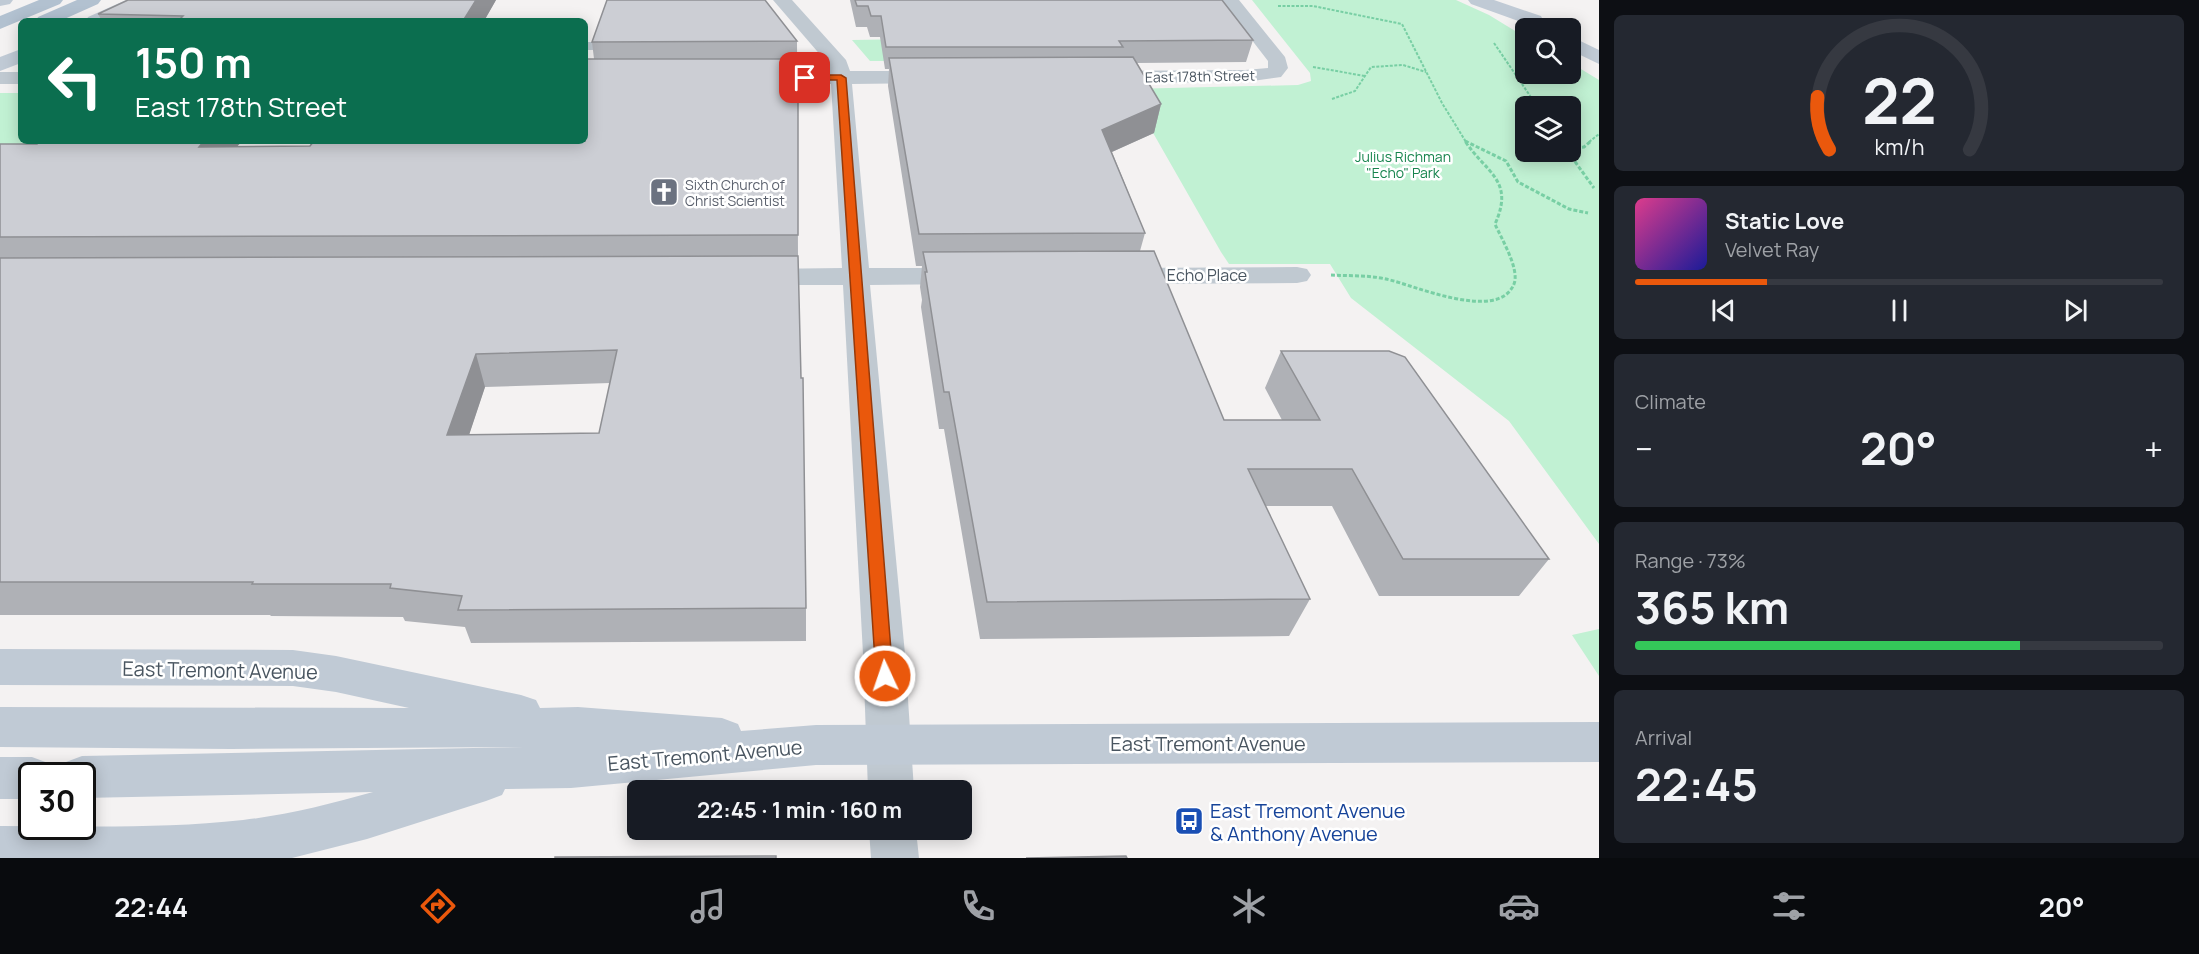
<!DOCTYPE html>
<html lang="en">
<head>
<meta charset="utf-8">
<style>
	body { margin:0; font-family:Manrope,sans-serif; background:#242831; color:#f1f3f6; height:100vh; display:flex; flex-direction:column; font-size:22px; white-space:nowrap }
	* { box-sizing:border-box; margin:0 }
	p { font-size:20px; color:#9ea1a6 }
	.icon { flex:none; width:33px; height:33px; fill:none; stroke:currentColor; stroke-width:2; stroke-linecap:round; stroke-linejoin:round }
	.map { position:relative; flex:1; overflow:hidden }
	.sheet { display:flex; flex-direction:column; gap:15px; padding:15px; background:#0d0f14; width:600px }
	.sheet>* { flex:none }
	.top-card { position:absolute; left:18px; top:18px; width:570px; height:126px; border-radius:9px; box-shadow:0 3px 15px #0003; background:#0b6e4f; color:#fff; overflow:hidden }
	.buttons { position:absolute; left:1515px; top:18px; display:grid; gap:12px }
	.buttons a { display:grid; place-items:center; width:66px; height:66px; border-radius:9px; background:#171b24; box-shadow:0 3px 15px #0003; font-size:30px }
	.speed { position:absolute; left:18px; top:762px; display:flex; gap:12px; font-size:30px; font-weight:700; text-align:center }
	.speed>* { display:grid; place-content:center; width:78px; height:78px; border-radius:50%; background:#171b24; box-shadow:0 3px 15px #0003; line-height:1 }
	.speed .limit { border:3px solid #111; border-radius:9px; background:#fff; color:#111 }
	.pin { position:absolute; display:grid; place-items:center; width:51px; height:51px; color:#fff; margin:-26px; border-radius:12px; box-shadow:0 3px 9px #0006 }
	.me { position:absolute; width:66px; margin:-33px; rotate:357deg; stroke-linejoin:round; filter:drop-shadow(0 0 4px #0008) }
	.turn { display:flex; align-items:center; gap:21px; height:126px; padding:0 18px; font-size:27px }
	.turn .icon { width:78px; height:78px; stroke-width:2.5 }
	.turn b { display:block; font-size:42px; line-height:51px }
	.big { font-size:45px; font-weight:700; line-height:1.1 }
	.sheet .tile { flex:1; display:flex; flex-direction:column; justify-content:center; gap:9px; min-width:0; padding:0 21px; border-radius:9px; background:#242831 }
	.sheet .dial { align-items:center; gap:0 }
	.dial svg { height:156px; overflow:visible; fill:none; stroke:#363941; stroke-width:7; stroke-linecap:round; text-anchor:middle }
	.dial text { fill:#f1f3f6; stroke:none }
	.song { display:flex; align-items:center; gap:18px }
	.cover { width:72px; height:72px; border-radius:9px; background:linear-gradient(135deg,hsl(330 70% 55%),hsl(240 70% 35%)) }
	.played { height:6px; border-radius:3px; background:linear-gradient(90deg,#ea580c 25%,#363941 25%) }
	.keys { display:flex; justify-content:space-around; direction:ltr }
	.heat { display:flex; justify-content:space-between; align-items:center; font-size:33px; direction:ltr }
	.charge { height:9px; border-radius:4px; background:linear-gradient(90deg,#34c759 73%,#363941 0) }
	.trip { position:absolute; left:627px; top:780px; width:345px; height:60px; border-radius:9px; background:#171b24; box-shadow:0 3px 15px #0003; font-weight:700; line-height:60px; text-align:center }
	.menu { display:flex; height:96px; justify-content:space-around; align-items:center; background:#090b0e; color:#9ea1a6 }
	.menu .icon { width:42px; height:42px }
	.menu .on { color:#ea580c }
	.menu b { font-size:27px; color:#f1f3f6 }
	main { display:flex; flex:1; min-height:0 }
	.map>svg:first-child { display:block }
	.green { fill:#c1f1d3; fill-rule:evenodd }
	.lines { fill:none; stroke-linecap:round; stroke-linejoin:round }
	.path-far1 { stroke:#78cfa4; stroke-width:2; stroke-dasharray:3 1.5; stroke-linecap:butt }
	.path { stroke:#78cfa4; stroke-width:3; stroke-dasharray:4 2; stroke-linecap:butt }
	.lane { fill:#c0c9d1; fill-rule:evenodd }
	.street { fill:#c0c9d1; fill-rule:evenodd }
	.secondary { fill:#c0cad5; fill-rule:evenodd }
	.primary { fill:#b2c1d0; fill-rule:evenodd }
	.wall { fill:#afb1b6; fill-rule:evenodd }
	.shaded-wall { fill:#8f9094 }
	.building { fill:#ccced4; stroke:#8f9094; stroke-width:1.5; fill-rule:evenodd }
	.route { fill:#ea580c; stroke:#983908; stroke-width:1.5 }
	.labels { text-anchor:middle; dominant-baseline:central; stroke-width:5; stroke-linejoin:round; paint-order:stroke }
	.far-street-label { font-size:14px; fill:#495560; stroke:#fff }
	.far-park-label { font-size:14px; fill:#17844d; stroke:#fff }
	.far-worship-label { font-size:14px; fill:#5b616d; stroke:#fff; text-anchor:start }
	.street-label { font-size:16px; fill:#495560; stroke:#fff }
	.near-street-label { font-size:20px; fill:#495560; stroke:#fff }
	.near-transit-label { font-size:20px; fill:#164399; stroke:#fff; text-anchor:start }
</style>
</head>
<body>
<main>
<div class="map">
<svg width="1599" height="858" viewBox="0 0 1599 858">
	<rect width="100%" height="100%" fill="#f4f2f2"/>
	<path class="green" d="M1252,0H1456L1489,15L1525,37L1526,74H1570L1571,63L1599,80V544L1509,421L1351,298L1330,264H1229L1221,252L1128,89L1298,85L1311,81L1310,73ZM1526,106H1570V152H1526Z
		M976,38L1003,61H870L852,40Z
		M0,93H21V141H82L0,169Z
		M1599,629V676L1572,635Z"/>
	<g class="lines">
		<path class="path-far1" d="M1278,6H1313L1402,24L1442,103L1466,142
			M1494,43L1537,106
			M1313,67L1365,76
			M1332,99L1355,91L1371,67L1403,65L1426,72
			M1465,141L1468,142
			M1589,142L1599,134"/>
		<path class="path" d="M1465,141L1506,161L1518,182L1569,209L1588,213
			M1570,148L1584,147L1591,141
			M1568,152L1594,188
			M1331,275C1349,276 1368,275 1386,279C1414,285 1498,323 1514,284C1520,269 1501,238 1495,224C1515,180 1486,173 1465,141"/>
		<path class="lane" d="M585,42H595L602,46L595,50H585Z"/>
		<path class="street" d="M773,0H792L846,60L850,71H934L941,73L944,77L941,81L934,83L852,84L869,268H964L974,270L978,276L974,282L964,284L870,285L905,654L914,790H868L863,654L843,285H755L745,283L741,277L745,271L755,269L842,268L831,84H752L745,82L742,78L745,74L752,72L830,71L829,65Z
			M1221,0H1239L1285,57L1288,68L1281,77L1245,82L1100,83L1093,81L1090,77L1093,73L1100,71L1245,70L1268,68V61Z
			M0,72H21V84H0Z
			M1297,267L1307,269L1311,275L1307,281L1297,283L1121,284L1111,282L1107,276L1111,270L1121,268Z
			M869,830H916L919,858H871Z"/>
		<path class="secondary" d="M0,0H13L10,4L0,6Z
			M126,0H149L146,4L110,21H86L88,17Z
			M1468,0H1494L1541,16L1543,20L1541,24H1527L1471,4Z
			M1570,36L1599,50V64L1570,50Z
			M21,49V63L0,71V57Z
			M0,649L293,650L336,656L521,695L536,700L540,708L578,707L722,718L738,724L741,731L816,725L1599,722V762L816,765L571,788L505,789L502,795L486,801L367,839L292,858H0V826C81,826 162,829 243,820C287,815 330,804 373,792L82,798V776H60L66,762L82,756L524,747L231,749L0,747V707L409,708L336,692L293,686L0,685Z
			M0,757H32L48,763L54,776H32V799H0Z"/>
		<path class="primary" d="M39,0H63L60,4L0,29V16Z
			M77,0H101L98,4L60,21H36L38,17Z"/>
	</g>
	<path class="wall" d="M128,0H496L484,21H102L98,14Z
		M850,0H1222L1253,40L1246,62L1136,63L1161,104L1154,133L1112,152L1145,233L1140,251L1224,420H1282L1265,388L1281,351L1549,559L1519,596H1379L1332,506H1265L1310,599L1289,636L980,639L944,429H939L921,307L922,300L920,287L922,266H916L888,86L889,69H885L880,37H870L867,27H856Z
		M797,41L798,256L806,608V641L471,643L465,627L405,621L403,617L271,616L270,615H0V144L238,146H310L585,141L594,59L592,42ZM610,383L599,433L469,435L485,387Z"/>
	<path class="shaded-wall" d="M476,0H496L484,21H463Z
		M1161,104L1154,133L1096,159L1102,130Z
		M204,141H242L212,176L199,147Z
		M476,354L485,387L458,468L447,435Z"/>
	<path class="building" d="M128,0H476L463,21H178L183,16L98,14Z
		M607,0H765L797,41L592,42Z
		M855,0H1222L1253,40L1119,41L1123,47H886L881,16H871L868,6H857Z
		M1133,57L1161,104L1102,130L1145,233L919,234L889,58Z
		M586,59H798V235L0,237V144H37L40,141H204L199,147L310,146L314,141H585V63Z
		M1154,251L1224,420H1320L1281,351H1389L1405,357L1549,559H1403L1352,469H1248L1310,599L987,602L949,392H944L925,272H927L923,252Z
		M798,256L801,378H803L806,608L458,610L462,596L390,588L391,584H252L253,582H0V258ZM617,350L599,433L447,435L476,354Z
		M776,856V858H555V857Z
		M1126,856L1127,858H1026Z"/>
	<path class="route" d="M841,75L846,78L893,676L891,681L885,684L879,681L876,676L837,80H805L800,78L805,75Z"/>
	<defs>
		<g id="church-square" transform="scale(1.5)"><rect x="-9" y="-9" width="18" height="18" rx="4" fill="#6b7280" stroke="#fff"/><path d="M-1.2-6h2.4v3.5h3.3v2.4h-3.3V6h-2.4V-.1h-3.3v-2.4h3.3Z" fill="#fff"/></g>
		<g id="bus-square" transform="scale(1.5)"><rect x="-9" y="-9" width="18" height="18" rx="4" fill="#1a4fb4" stroke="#fff"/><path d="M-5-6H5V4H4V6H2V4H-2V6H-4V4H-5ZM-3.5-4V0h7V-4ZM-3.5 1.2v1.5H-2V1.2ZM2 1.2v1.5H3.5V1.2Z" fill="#fff"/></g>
	</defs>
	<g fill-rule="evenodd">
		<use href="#church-square" x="664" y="192"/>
		<use href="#bus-square" x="1189" y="821"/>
	</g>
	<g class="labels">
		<g class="far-street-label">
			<text transform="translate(1200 76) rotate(-1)">East 178th Street</text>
		</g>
		<g class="far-park-label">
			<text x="1403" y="156">Julius Richman<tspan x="1403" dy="16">"Echo" Park</tspan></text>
		</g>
		<g class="far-worship-label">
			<text x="685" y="184">Sixth Church of<tspan x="685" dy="16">Christ Scientist</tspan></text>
		</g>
		<g class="street-label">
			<text x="1207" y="275">Echo Place</text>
		</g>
		<g class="near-street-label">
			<text transform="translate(220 670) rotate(1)">East Tremont Avenue</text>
			<text x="1208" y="743">East Tremont Avenue</text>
			<text transform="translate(705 755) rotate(-5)">East Tremont Avenue</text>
		</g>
		<g class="near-transit-label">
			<text x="1210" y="810">East Tremont Avenue<tspan x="1210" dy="23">&amp; Anthony Avenue</tspan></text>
		</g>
	</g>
</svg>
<div class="buttons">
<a><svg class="icon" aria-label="search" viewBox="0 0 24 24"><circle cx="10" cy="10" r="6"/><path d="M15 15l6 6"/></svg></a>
<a><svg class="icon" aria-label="layers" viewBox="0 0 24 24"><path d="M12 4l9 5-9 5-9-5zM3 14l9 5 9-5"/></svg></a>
</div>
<div class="speed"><div class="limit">30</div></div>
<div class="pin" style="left:805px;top:78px;background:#d93025"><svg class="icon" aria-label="arrive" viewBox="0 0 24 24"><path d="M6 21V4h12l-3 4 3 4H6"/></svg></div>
<svg class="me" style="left:885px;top:676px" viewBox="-20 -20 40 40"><circle r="17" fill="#ea580c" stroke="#fff" stroke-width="3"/><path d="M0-11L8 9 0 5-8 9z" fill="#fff"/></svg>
<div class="trip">22:45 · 1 min · 160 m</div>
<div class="top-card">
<div class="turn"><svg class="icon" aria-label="left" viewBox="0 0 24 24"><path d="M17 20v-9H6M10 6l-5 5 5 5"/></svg><div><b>150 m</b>East 178th Street</div></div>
</div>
</div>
<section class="sheet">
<div class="tile dial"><svg viewBox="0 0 100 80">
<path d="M14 69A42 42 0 1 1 86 69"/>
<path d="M14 69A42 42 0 0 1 8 42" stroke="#ea580c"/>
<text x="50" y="56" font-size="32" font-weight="700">22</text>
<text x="50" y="72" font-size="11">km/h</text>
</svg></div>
<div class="tile">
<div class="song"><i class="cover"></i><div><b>Static Love</b><p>Velvet Ray</p></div></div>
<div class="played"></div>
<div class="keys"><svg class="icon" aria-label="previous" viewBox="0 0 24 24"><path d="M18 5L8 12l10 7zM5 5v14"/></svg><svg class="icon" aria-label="pause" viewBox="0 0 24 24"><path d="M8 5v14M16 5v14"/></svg><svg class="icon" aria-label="next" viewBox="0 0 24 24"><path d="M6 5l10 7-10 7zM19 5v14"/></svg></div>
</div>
<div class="tile"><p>Climate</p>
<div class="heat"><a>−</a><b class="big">20°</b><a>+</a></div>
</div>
<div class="tile"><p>Range · 73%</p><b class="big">365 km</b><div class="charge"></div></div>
<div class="tile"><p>Arrival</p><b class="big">22:45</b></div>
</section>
</main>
<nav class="menu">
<b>22:44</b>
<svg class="icon on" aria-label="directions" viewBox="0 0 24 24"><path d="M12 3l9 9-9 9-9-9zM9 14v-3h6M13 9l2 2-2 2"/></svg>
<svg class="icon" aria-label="music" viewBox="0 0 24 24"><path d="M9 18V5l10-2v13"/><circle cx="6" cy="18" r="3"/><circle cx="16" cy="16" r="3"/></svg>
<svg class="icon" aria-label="phone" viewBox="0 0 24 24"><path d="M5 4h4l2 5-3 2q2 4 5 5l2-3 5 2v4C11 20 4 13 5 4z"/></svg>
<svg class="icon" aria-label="climate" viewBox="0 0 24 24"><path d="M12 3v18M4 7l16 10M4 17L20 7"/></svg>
<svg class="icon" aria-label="car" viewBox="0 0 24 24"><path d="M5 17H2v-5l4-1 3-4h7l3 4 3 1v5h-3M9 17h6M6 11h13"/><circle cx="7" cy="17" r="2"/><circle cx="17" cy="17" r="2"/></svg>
<svg class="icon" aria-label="filters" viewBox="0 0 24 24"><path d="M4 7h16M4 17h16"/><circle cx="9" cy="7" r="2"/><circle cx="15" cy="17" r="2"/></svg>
<b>20°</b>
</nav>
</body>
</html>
